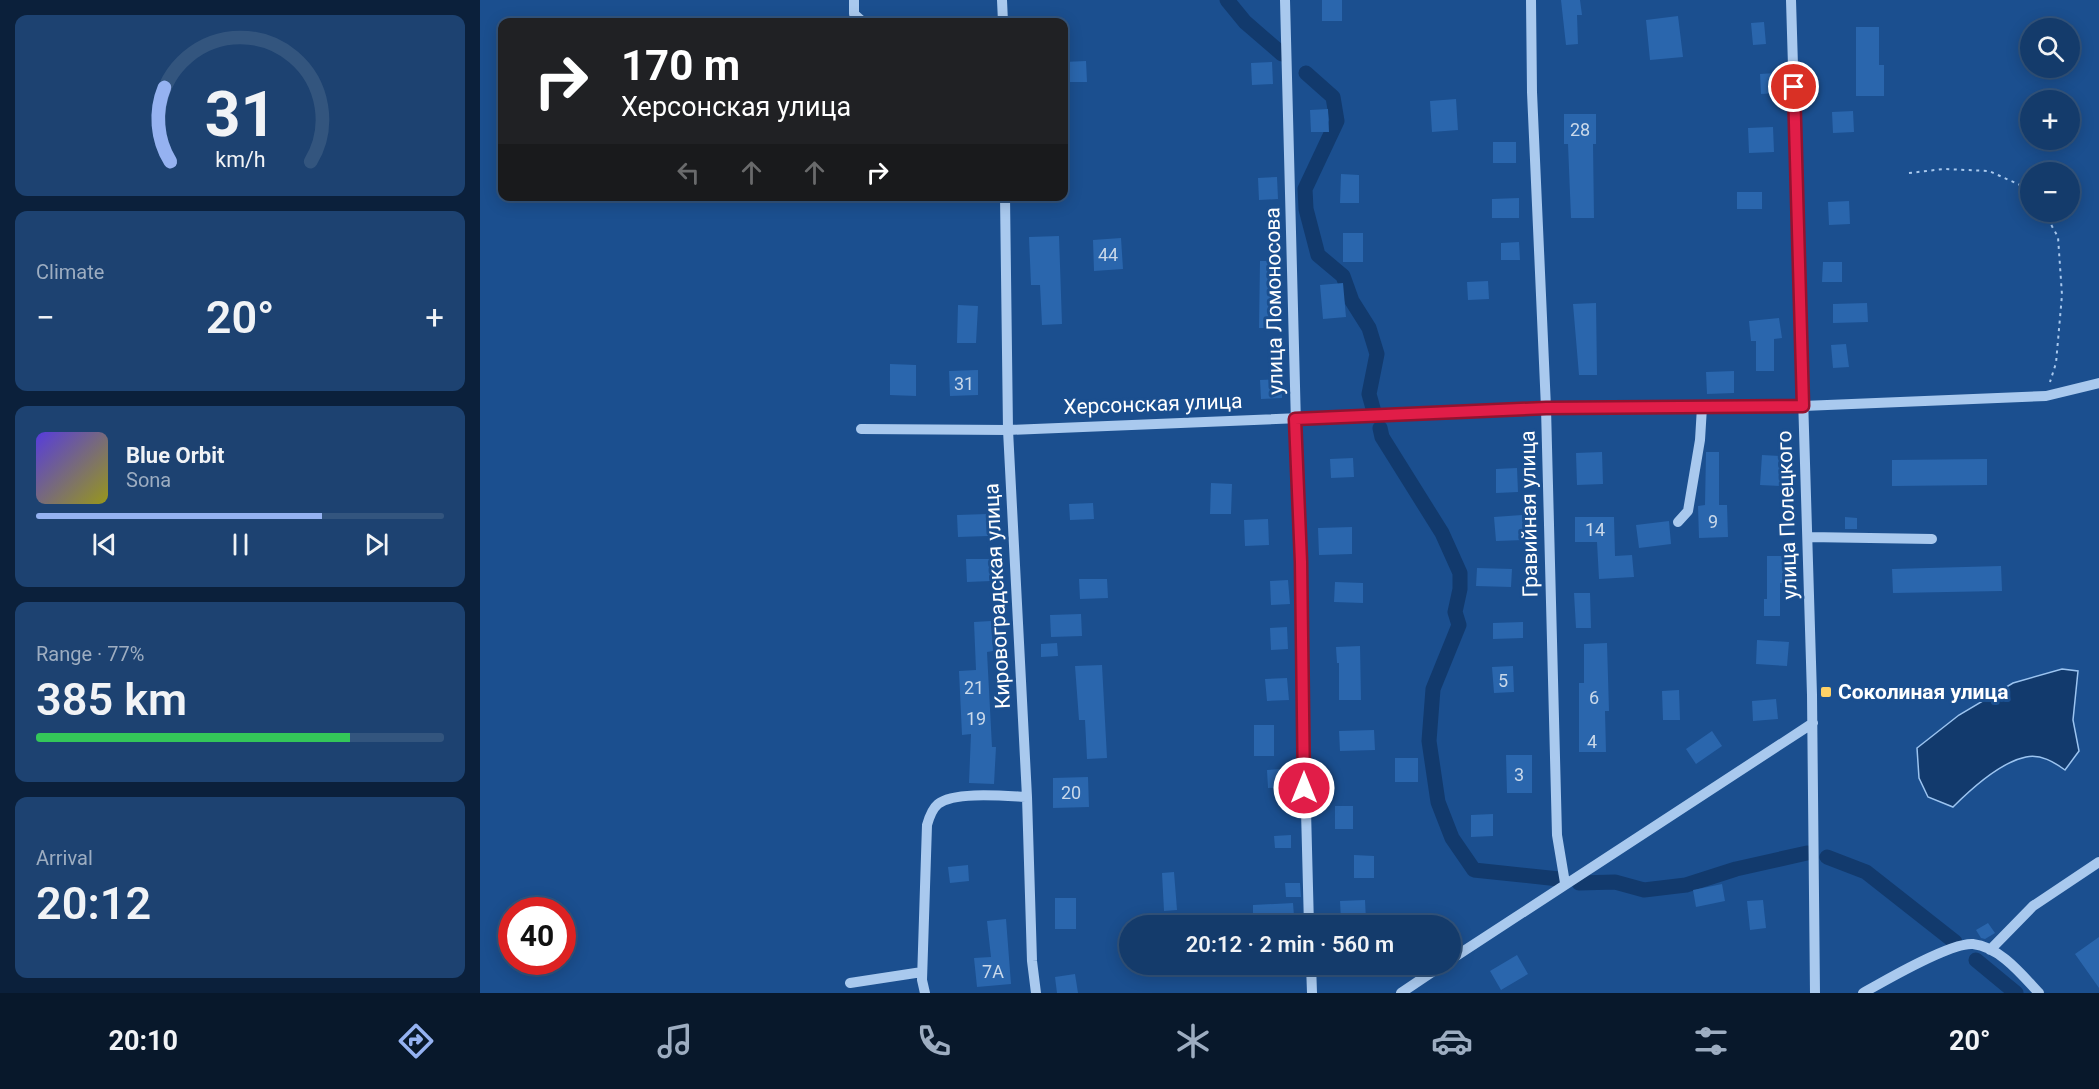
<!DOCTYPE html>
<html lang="en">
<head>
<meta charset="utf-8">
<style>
	body { margin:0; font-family:Roboto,sans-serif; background:#1d4271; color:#f1f3f6; height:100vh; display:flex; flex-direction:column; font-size:22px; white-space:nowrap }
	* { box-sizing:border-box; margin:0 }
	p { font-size:20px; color:#9dadc1 }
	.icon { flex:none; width:33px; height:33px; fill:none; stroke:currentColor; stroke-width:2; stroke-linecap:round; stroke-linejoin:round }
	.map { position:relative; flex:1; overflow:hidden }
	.drawer { display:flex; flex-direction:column; gap:15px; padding:15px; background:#0b203b; width:480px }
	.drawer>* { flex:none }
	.hud { position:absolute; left:18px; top:18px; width:570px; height:183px; border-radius:12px; box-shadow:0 3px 15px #0003,0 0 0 2px #33557e; background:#202124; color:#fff; overflow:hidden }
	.tools { position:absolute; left:1540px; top:18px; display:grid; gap:12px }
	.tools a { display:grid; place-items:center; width:60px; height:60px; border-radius:50%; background:#143b6b; box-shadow:0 3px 15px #0003,0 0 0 2px #33557e; font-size:30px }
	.speed { position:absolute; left:18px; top:897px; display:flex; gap:12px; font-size:30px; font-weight:700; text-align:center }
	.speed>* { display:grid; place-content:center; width:78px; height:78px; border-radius:50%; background:#143b6b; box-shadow:0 3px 15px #0003,0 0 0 2px #33557e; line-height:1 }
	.speed .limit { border:9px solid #d22; background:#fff; color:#111 }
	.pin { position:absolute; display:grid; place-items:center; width:51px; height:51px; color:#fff; margin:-26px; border:3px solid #fff; border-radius:50%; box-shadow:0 2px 6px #0007 }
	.me { position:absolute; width:66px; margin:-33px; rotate:0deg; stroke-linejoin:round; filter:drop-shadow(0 0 4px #0008) }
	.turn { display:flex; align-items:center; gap:21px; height:126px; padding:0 24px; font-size:27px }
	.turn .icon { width:78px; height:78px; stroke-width:2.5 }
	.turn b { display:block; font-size:42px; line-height:51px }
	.lanes { display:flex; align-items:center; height:57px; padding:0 24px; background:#0003; justify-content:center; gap:30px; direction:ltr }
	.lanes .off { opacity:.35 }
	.big { font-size:45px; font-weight:600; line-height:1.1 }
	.drawer .card { flex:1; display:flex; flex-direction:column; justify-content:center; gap:9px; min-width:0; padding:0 21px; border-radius:12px; background:#1d4271 }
	.drawer .dial { align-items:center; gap:0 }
	.dial svg { height:156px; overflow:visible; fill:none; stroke:#33557e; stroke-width:7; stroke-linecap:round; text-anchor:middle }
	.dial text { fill:#f1f3f6; stroke:none }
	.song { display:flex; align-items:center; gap:18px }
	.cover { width:72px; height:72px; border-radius:9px; background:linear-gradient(135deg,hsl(250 70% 55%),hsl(60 70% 35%)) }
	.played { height:6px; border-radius:3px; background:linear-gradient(90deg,#95b2f1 70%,#33557e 70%) }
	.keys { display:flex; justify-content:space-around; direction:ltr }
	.heat { display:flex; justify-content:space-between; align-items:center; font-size:33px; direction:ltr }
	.charge { height:9px; border-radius:4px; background:linear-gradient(90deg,#34c759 77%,#33557e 0) }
	.trip { position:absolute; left:639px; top:915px; width:342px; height:60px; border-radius:30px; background:#143b6b; box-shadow:0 3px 15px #0003,0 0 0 2px #33557e; font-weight:600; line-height:60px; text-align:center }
	.tab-bar { display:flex; height:96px; justify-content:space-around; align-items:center; background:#08182b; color:#9dadc1 }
	.tab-bar .icon { width:42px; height:42px }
	.tab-bar .active { color:#95b2f1 }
	.tab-bar b { font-size:27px; color:#f1f3f6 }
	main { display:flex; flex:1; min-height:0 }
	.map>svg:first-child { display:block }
	.water { fill:#123a6d; stroke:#9cc4f0; stroke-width:1.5 }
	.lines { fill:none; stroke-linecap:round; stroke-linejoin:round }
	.canal { stroke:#123a6d; stroke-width:15 }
	.building { fill:#2a66ad }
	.path { stroke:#a9c9ee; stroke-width:2; stroke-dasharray:3 4.5; stroke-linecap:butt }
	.minor { stroke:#a9c9ee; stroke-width:10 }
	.route-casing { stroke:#92132f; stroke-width:15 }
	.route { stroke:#e11d48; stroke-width:10 }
	.poi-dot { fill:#ffd166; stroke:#1b4f8f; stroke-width:2 }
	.labels { text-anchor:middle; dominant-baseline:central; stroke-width:6; stroke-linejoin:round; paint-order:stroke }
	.number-label { font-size:18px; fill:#cad9ea }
	.street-label { font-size:21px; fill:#fff; stroke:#1b4f8f }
	.poi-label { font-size:21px; font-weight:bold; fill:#fff; stroke:#1b4f8f; text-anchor:start }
</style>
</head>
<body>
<main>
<section class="drawer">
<div class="card dial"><svg viewBox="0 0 100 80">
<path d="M14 69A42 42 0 1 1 86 69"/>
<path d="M14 69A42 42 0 0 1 11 31" stroke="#95b2f1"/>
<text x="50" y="56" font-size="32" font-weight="700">31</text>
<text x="50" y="72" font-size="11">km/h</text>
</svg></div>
<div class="card"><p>Climate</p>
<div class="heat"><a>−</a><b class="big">20°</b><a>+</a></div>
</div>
<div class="card">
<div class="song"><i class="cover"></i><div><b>Blue Orbit</b><p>Sona</p></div></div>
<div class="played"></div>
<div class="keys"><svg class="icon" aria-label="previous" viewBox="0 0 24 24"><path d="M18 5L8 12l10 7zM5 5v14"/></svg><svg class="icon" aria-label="pause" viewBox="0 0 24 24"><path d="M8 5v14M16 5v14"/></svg><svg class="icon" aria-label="next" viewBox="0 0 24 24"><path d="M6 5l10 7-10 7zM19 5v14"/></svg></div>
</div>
<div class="card"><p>Range · 77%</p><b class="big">385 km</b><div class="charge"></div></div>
<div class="card"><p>Arrival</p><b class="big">20:12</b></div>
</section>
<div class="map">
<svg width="1619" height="993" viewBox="0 0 1619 993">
	<rect width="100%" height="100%" fill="#1b4f8f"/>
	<path class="water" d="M1582,669L1598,671L1593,720L1599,751L1585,770C1574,762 1561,754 1546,757C1521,762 1490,790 1473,807L1448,797L1439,778L1437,748L1479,715L1533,683Z"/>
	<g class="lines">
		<path class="canal" d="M747,0L765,22L802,54
			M826,73L853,97L857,121L825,189L826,209L838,255L863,276L872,301L889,328L897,354L889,394L894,412
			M900,428L902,437L962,533L980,573V589L975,612L979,625L953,689L949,741L958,802L972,838L994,870L1079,879
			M1347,857L1386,872L1475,942
			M1099,883L1135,882L1164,890L1206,885L1256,869L1327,853
			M1496,960L1536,993"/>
	</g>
	<path class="building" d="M842,0H862V21H842Z
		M1081,0H1100L1102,15H1097L1098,44L1086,45Z
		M1198,16L1203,57L1170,60L1166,20Z
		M1284,22L1286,44L1273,45L1271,23Z
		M1376,27H1399V65H1404V96H1376Z
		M606,61L607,82H584V62Z
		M792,62L793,84L772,85L771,63Z
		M1296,73L1297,93L1281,94L1280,74Z
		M976,99L978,130L952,132L950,101Z
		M848,109L849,132H831L830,110Z
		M1373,111L1374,132L1353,133L1352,112Z
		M1084,114H1116V144H1113L1114,218H1091L1088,144H1084Z
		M1293,127L1294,152L1269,153L1268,128Z
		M1013,142H1036V163H1013Z
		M861,174L879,175V203H860Z
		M797,177L798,199L779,200L778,178Z
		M1257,192H1282V209H1257Z
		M1039,198V218H1012V199Z
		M1369,201L1370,224L1349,225L1348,202Z
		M863,233H883V262H863Z
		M579,236L582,324L562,325L560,285H551L549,237Z
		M641,238L643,269L614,271L613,240Z
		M1039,242L1040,260H1021V243Z
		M780,261H801L798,328H779Z
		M1343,262H1362V282H1342Z
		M1008,281L1009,299L988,300L987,282Z
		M863,283L866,317L843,319L840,285Z
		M1116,303L1117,375H1099L1093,304Z
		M1387,303L1388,322L1353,323V304Z
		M478,305L498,306L496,343H477Z
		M1299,318L1302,338L1294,339V371H1276V341H1271L1269,321Z
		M1366,344L1369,367L1353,368L1351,345Z
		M410,364L436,365V396L410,395Z
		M498,370V395L470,396L469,371Z
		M1254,371V393L1227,394L1226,372Z
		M802,379V398L781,399L780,380Z
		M1122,452L1123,484L1097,485L1096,453Z
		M1226,452H1239V505H1247L1248,537L1219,538L1218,506L1225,505Z
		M1282,455L1302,456L1300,486L1280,485Z
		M873,458L874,477L851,478L850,459Z
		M1507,459V485L1412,486V460Z
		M1037,468L1038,492L1016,493V469Z
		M731,483L752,484L751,514H730Z
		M613,503L614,519L590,520L589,504Z
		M507,514L508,536L478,537L477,515Z
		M1042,515L1044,540L1016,541L1014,517Z
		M1095,517H1134L1135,556L1152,555L1154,577L1119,579L1117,542H1095Z
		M1365,517L1377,518V529H1365Z
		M788,519L789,545L765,546L764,520Z
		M1189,521L1191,544L1159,548L1156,525Z
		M872,527V554L839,555L838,528Z
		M1287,556H1305L1306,583H1300V616H1284V599H1287Z
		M486,559H511V581L487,582Z
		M1521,566L1522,591L1413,593L1412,569Z
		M997,568L1032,569L1031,587L996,586Z
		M599,579H627L628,598L600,599Z
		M808,580L810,604L791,605L790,581Z
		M855,582L883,583V603L854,602Z
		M1094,593H1110L1111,628H1096Z
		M601,614L602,636L571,637L570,615Z
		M511,621L513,651L507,652L512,747H516L514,784L489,783L491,734L482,735L479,671L496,670L494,622Z
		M1043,622V638L1013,639V623Z
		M807,627L808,649L791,650L790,628Z
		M1277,640L1309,642L1307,666L1276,664Z
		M577,643L578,656L561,657V644Z
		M1127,643L1129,711H1125L1126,752H1099V683H1104V644Z
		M880,646L881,700H859V663H857L856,647Z
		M622,665L627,758L607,759L605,720H599L595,666Z
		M1033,666L1034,692L1014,693L1012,667Z
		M807,678L809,700L787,701L785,679Z
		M1199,690L1200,720H1183L1182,691Z
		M1296,699L1298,719L1273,721L1272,701Z
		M774,725H794V756H774Z
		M894,730L895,750L860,751L859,731Z
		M1232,731L1242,746L1216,764L1206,749Z
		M1026,755H1052V793H1027Z
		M915,758H938V782H915Z
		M814,768L815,787L788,788L787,770Z
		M608,777L609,807L573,808V778Z
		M855,806H873V829H855Z
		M1013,814V836L991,837V815Z
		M811,835V848H795L794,836Z
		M874,855L894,856V878H874Z
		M488,865L489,881L470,883L468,867Z
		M694,872L697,910L684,911L682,873Z
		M805,883H820L821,897H806Z
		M1242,884L1245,901L1216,907L1213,890Z
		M575,898H596V929H575Z
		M885,900L886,920L861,921L860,901Z
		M1283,900L1286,928L1270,930L1267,901Z
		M813,903L814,916L773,919V905Z
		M526,919L531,984L497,987L494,958L511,957L507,921Z
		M1508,923L1515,933L1505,939L1501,938L1496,930Z
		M1619,937V988L1595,954Z
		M1037,955L1048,974L1021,990L1010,971Z
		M595,974L598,993H577L575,977Z"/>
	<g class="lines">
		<path class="path" d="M1429,173L1464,169L1509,171L1551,190
			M1564,212L1578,237L1582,295L1576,363L1570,382"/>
		<path class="minor" d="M374,0V14L383,22
			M522,0L523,22
			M805,0L829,926
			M1051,0L1052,92L1066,408L1077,835L1085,883
			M1311,0L1332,695L1335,993
			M525,196L528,430L547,797L552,961L556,993
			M381,429L528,430L1066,408L1323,406L1566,396L1619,383
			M1198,522L1208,511L1220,440L1222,407
			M1328,537L1452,539
			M1510,950L1553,906L1619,862
			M970,960L1333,723
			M831,964L832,993
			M370,983L442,972
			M445,993L442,980L447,825C449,818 452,809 458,804C474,791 526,796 547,797
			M921,993L964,964
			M1383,993C1404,981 1471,942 1493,944C1520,947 1542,975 1559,993"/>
	</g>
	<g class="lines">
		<g class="route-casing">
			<path id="route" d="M824,788L821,562L815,419L1066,408L1323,406L1314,87"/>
		</g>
		<use href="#route" class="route"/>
	</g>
	<rect class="poi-dot" x="1340" y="686" width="12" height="12" rx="3"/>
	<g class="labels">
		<g class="number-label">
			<text x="1100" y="129">28</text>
			<text x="628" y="254">44</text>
			<text x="484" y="383">31</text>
			<text x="1233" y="521">9</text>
			<text x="1115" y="529">14</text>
			<text x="1023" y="680">5</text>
			<text x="494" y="687">21</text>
			<text x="1114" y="697">6</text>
			<text x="496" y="718">19</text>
			<text x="1112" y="741">4</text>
			<text x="1039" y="774">3</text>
			<text x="591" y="792">20</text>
			<text x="513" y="971">7А</text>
		</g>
		<g class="street-label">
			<text transform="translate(794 301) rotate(-91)">улица Ломоносова</text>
			<text transform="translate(673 404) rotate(-2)">Херсонская улица</text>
			<text transform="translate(1049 514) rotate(-91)">Гравийная улица</text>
			<text transform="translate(1307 515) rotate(-92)">улица Полецкого</text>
			<text transform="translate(517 596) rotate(-93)">Кировоградская улица</text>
		</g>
		<g class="poi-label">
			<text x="1358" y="692">Соколиная улица</text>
		</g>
	</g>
</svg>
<div class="tools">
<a><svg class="icon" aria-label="search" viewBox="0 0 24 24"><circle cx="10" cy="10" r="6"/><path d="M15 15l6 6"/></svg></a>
<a>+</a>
<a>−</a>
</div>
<div class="speed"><div class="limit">40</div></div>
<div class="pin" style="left:1314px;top:87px;background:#d93025"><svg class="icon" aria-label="arrive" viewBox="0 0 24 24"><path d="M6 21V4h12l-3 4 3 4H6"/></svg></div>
<svg class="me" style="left:824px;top:788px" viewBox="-20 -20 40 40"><circle r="17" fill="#e11d48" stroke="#fff" stroke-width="3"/><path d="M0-11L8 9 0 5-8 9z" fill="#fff"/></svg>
<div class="trip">20:12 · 2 min · 560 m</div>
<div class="hud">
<div class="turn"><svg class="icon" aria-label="right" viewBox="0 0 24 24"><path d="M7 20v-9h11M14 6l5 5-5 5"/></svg><div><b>170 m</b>Херсонская улица</div></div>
<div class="lanes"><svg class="icon off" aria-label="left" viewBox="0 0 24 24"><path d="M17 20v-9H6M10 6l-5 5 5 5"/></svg><svg class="icon off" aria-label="ahead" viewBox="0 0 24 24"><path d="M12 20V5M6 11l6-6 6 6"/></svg><svg class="icon off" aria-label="ahead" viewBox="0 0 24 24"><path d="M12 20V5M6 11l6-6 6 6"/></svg><svg class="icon" aria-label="right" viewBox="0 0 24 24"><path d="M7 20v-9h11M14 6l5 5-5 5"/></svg></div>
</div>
</div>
</main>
<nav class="tab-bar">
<b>20:10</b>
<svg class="icon active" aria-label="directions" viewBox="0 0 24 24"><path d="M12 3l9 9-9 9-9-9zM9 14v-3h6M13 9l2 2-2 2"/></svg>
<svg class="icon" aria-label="music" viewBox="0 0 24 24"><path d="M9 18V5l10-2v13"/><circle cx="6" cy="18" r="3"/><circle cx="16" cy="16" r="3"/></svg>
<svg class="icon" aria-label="phone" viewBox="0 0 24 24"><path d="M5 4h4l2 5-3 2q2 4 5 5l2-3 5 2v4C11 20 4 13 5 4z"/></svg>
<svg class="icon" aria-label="climate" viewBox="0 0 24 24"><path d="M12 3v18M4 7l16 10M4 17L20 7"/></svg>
<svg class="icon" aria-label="car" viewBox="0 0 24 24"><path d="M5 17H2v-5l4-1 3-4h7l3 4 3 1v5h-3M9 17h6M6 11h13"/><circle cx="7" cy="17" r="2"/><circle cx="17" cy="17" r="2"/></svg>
<svg class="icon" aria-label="filters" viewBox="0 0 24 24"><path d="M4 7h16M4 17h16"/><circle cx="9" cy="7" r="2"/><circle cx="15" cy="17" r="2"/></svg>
<b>20°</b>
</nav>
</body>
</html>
